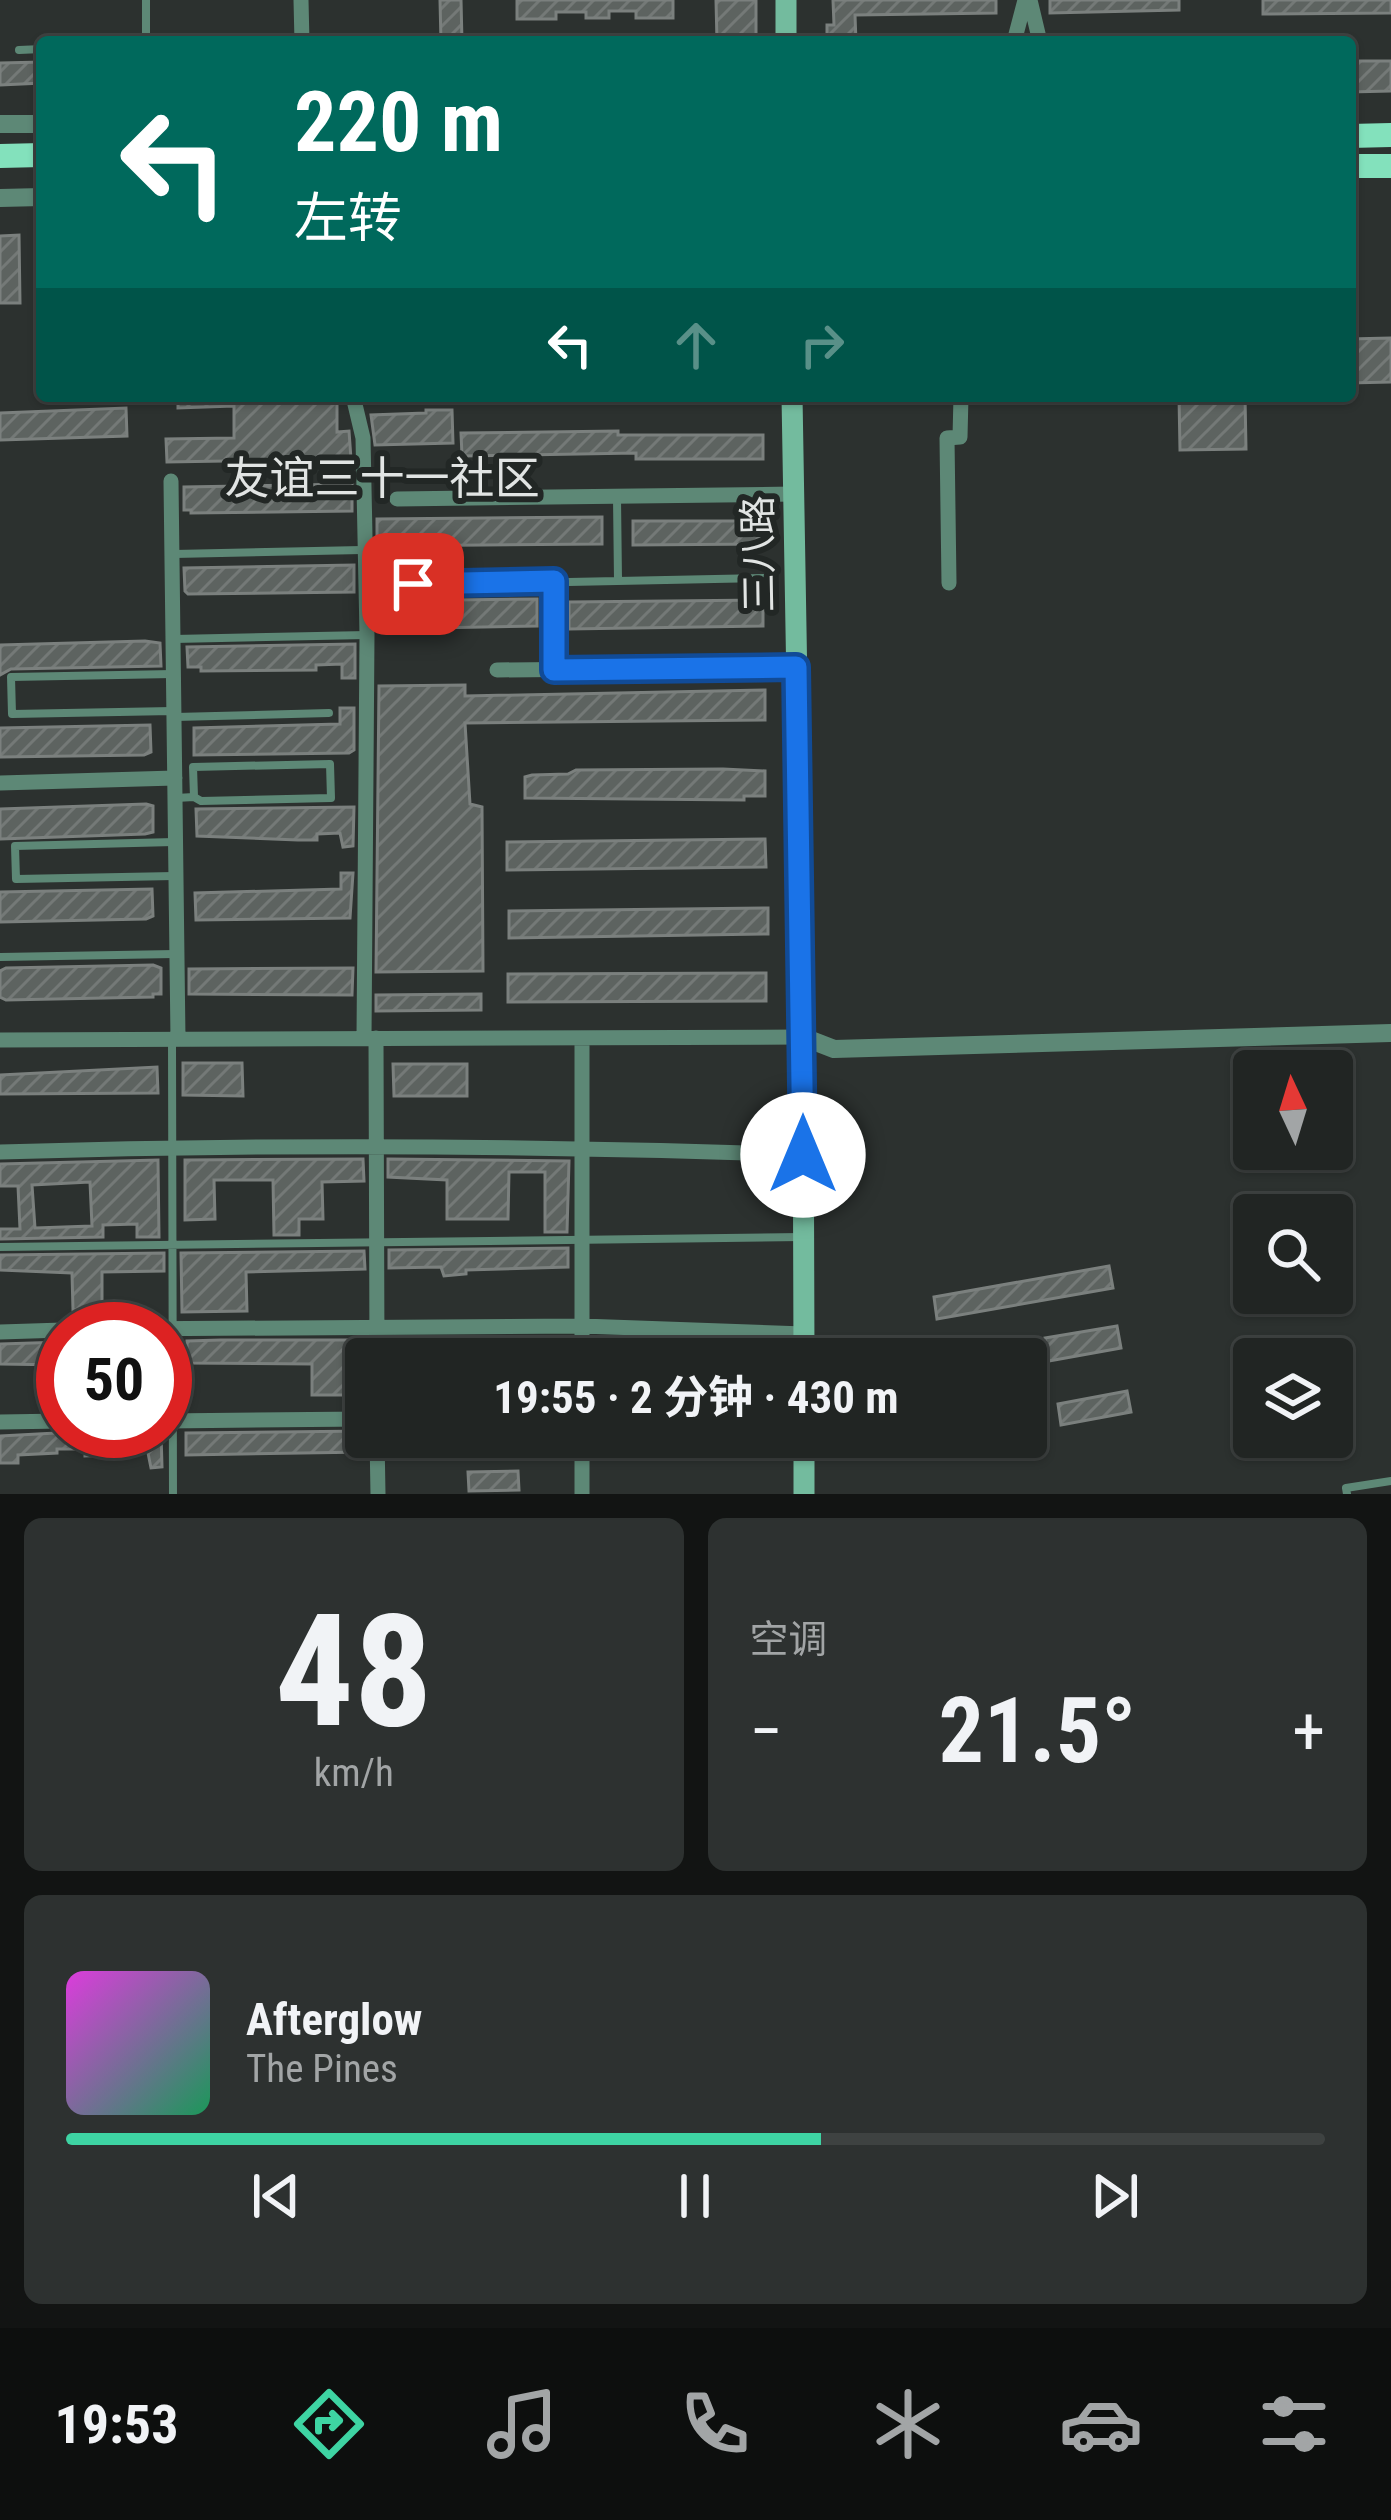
<!DOCTYPE html>
<html lang="zh">
<head>
<meta charset="utf-8">
<style>
	body { margin:0; font-family:"Roboto Condensed","Noto Sans SC",sans-serif; background:#2d3130; color:#f1f3f6; height:100vh; display:flex; flex-direction:column; font-size:45px; white-space:nowrap }
	* { box-sizing:border-box; margin:0 }
	p { font-size:39px; color:#a2a5a6 }
	.icon { flex:none; width:66px; height:66px; fill:none; stroke:currentColor; stroke-width:2; stroke-linecap:round; stroke-linejoin:round }
	.map { position:relative; height:1494px; overflow:hidden }
	.sheet { display:flex; flex-direction:column; gap:24px; padding:24px; background:#121413; flex:1 }
	.sheet>* { flex:none }
	.guide { position:absolute; left:36px; top:36px; width:1320px; height:366px; border-radius:12px; box-shadow:0 3px 9px #0004,0 0 0 3px #3e4241; background:#00695c; color:#fff; overflow:hidden }
	.needle { width:78px; rotate:356deg }
	.buttons { position:absolute; left:1233px; top:1050px; display:grid; gap:24px }
	.buttons a { display:grid; place-items:center; width:120px; height:120px; border-radius:12px; background:#212523; box-shadow:0 3px 9px #0004,0 0 0 3px #3e4241; font-size:60px }
	.speed { position:absolute; left:36px; top:1302px; display:flex; gap:24px; font-size:60px; font-weight:700; text-align:center }
	.speed>* { display:grid; place-content:center; width:156px; height:156px; border-radius:50%; background:#212523; box-shadow:0 3px 9px #0004,0 0 0 3px #3e4241; line-height:1 }
	.speed .limit { border:18px solid #d22; background:#fff; color:#111 }
	.pin { position:absolute; display:grid; place-items:center; width:102px; height:102px; color:#fff; margin:-51px; border-radius:24px; box-shadow:0 6px 18px #0006 }
	.me { position:absolute; width:132px; margin:-66px; rotate:0deg; stroke-linejoin:round; filter:drop-shadow(0 0 9px #0008) }
	.turn { display:flex; align-items:center; gap:42px; height:252px; padding:0 60px; font-size:54px }
	.turn .icon { width:156px; height:156px; stroke-width:2.5 }
	.turn b { display:block; font-size:84px; line-height:102px }
	.lanes { display:flex; align-items:center; height:114px; padding:0 60px; background:#0003; justify-content:center; gap:60px; direction:ltr }
	.lanes .off { opacity:.35 }
	.big { font-size:90px; font-weight:700; line-height:1.1 }
	.sheet .widget { flex:1; display:flex; flex-direction:column; justify-content:center; gap:18px; min-width:0; padding:0 42px; border-radius:18px; background:#2d3130 }
	.sheet .dial { align-items:center; gap:0 }
	.dial b { font-size:156px; line-height:1 }
	.song { display:flex; align-items:center; gap:36px }
	.cover { width:144px; height:144px; border-radius:18px; background:linear-gradient(135deg,hsl(300 70% 55%),hsl(150 70% 35%)) }
	.played { height:12px; border-radius:6px; background:linear-gradient(90deg,#3ed4a3 60%,#3e4241 60%) }
	.keys { display:flex; justify-content:space-around; direction:ltr }
	.heat { display:flex; justify-content:space-between; align-items:center; font-size:66px; direction:ltr }
	.sheet .tiles { flex:1; display:grid; gap:24px; grid-template-columns:1fr 1fr }
	.widget:last-child { grid-column:span 2 }
	.trip { position:absolute; left:345px; top:1338px; width:702px; height:120px; border-radius:12px; background:#212523; box-shadow:0 3px 9px #0004,0 0 0 3px #3e4241; font-weight:700; line-height:120px; text-align:center }
	.menu { display:flex; height:192px; justify-content:space-around; align-items:center; background:#0d0f0e; color:#a2a5a6 }
	.menu .icon { width:84px; height:84px }
	.menu .selected { color:#3ed4a3 }
	.menu b { font-size:54px; color:#f1f3f6 }
	.map>svg:first-child { display:block }
	.building { fill:url(#building-hatch); stroke:#7b807e; stroke-width:3; fill-rule:evenodd }
	.lines { fill:none; stroke-linecap:round; stroke-linejoin:round }
	.service { stroke:#5d8876; stroke-width:8 }
	.minor { stroke:#5d8876; stroke-width:15 }
	.tertiary { stroke:#5d8876; stroke-width:18 }
	.secondary { stroke:#73bb9e; stroke-width:21 }
	.primary { stroke:#83e1bc; stroke-width:24 }
	.route-casing { stroke:#114b97; stroke-width:30 }
	.route { stroke:#1a73e8; stroke-width:21 }
	.labels { text-anchor:middle; dominant-baseline:central; stroke-width:12; stroke-linejoin:round; paint-order:stroke }
	.street-label { font-size:39px; fill:#e1e4e3; stroke:#222725 }
	.quarter-label { font-size:45px; fill:#e1e4e3; stroke:#222725 }
</style>
</head>
<body>
<div class="map">
<svg width="1391" height="1494" viewBox="0 0 1391 1494">
	<defs>
		<pattern id="building-hatch" width="6" height="6" patternUnits="userSpaceOnUse" patternTransform="scale(3)"><rect width="6" height="6" fill="#5d6360"/><path d="M-1 1l2-2M0 6l6-6M5 7l2-2" fill="none" stroke="#747977"/></pattern>
	</defs>
	<rect width="100%" height="100%" fill="#2c312f"/>
	<path class="building" d="M440,0H461L462,42H441Z
		M517,0H673V18H636V11H609V18H586V12H556V19H517Z
		M716,0H756V42H717Z
		M833,0H996V13L855,15L856,42H827V25H834Z
		M1050,0H1179V10L1050,13Z
		M1263,0H1391V13L1263,14Z
		M1350,61H1391V91L1350,92Z
		M42,62V83L0,85V63Z
		M19,235L20,303H0V236Z
		M1391,338V382L1350,383V339Z
		M178,396H235V399L337,396V432L349,431L351,459L167,462L166,439L234,438V406L178,408Z
		M1179,396H1245L1246,449L1180,450Z
		M126,408L127,436L0,440V413Z
		M426,410H452L453,443L375,445L371,415L426,413Z
		M618,431V435H763V459H636V453L462,456L461,433Z
		M352,484V511L191,513V510H184V487Z
		M602,517V544L377,546V519Z
		M633,521H764V544L633,545Z
		M354,565V592L188,594L185,591L184,568Z
		M537,599V626L379,629L378,601Z
		M763,600V626L569,629V602Z
		M145,641L160,643L161,666L11,669L0,675V645Z
		M355,644V678H342V664L316,665V670L201,671V667H188L187,647Z
		M465,685V696L765,690V720L465,723L470,804L482,807L483,971L376,972L379,686Z
		M340,708H354V750L349,753L194,755V728L340,724Z
		M150,725L151,752L144,755L0,757V728Z
		M723,769L765,771V796H744V800L525,798V777L532,775L568,774L576,770Z
		M146,804L153,806V832L145,834L0,839V809Z
		M354,807L353,846L343,847L340,833L317,834V840H298L197,836L196,809Z
		M765,839L766,867L507,870V842Z
		M341,873H353L350,918L196,920L195,893L341,889Z
		M152,889L153,916L146,919L0,922V892Z
		M768,908V934L509,938V911Z
		M153,965L161,968V994H153V997L6,1000L0,997V971L6,968Z
		M353,968L352,995L189,994V969Z
		M766,973V1001L508,1002V974Z
		M481,994V1010L376,1011V995Z
		M183,1063H242L243,1096L183,1095Z
		M393,1064H467V1096H394Z
		M157,1067L158,1093L0,1094V1075Z
		M363,1159L364,1181L322,1182L323,1219H299V1235H274L273,1180H214L215,1219L185,1220V1160Z
		M388,1159L569,1161L567,1232H545V1172H509L508,1219H447V1180L388,1177Z
		M158,1160L159,1237H137V1224L103,1225V1237L0,1239V1229H20L18,1186H0V1164ZM90,1182L92,1226L35,1228L32,1185Z
		M568,1248V1267L466,1270V1274L444,1276L441,1267L389,1268V1250Z
		M364,1251L365,1269L246,1272L247,1311L182,1312L181,1253Z
		M164,1253V1271L102,1272V1309L73,1310L72,1273L0,1270V1255Z
		M1109,1266L1113,1288L937,1319L934,1297Z
		M1117,1326L1121,1348L1049,1361L1045,1338Z
		M570,1338V1359L390,1358V1339Z
		M594,1338L642,1340V1359H594Z
		M221,1340H347V1344L364,1343L365,1382L349,1383V1395H312V1364L187,1363V1341Z
		M63,1342V1365L0,1364V1344Z
		M1127,1391L1131,1412L1061,1425L1058,1404Z
		M94,1431L161,1432L162,1467L151,1468L147,1448L110,1449V1455L85,1456V1449H57V1453L18,1455V1463H0V1436Z
		M366,1431L365,1452L186,1455V1433Z
		M518,1471L519,1490L469,1491L468,1472Z"/>
	<g class="lines">
		<path class="service" d="M146,0V42
			M19,50L42,49
			M617,498L618,580
			M174,554L362,550
			M554,581V670
			M369,586L763,578
			M174,639L367,635
			M172,711L12,714L11,677L173,674
			M175,717L329,713
			M176,798L194,797L201,801L331,798L330,764L193,767L194,797
			M174,842L15,846L16,879L174,876
			M0,957L175,954
			M172,1040L173,1494
			M0,1247L802,1237
			M1347,1494L1346,1488L1391,1481"/>
		<path class="minor" d="M301,0L302,42
			M1030,0L1040,42
			M1014,42L1025,0
			M353,396L363,438L367,635L364,1038
			M171,481L178,1039
			M397,499L794,494
			M949,583L947,438L960,437L961,396
			M497,670L797,667
			M0,783L175,778
			M376,1038L377,1359
			M582,1038V1359
			M0,1040L803,1037
			M0,1152C268,1144 535,1145 803,1155
			M119,1329L582,1326L804,1334
			M0,1332L63,1330
			M165,1421L366,1419
			M0,1422L63,1421
			M377,1437L378,1494
			M582,1437V1494"/>
		<path class="tertiary" d="M0,124H42
			M0,198L42,197
			M803,1037L834,1049L1391,1033"/>
		<path class="secondary" d="M786,0V42
			M792,396L803,1037L804,1359
			M804,1437V1494"/>
		<path class="primary" d="M1350,136L1391,135
			M0,156L42,155
			M1350,166H1391"/>
	</g>
	<g class="lines">
		<g class="route-casing">
			<path id="route" d="M413,584L554,581V670L796,667L803,1155"/>
		</g>
		<use href="#route" class="route"/>
	</g>
	<g class="labels">
		<g class="street-label">
			<text transform="translate(759 554) rotate(-91)">三八路</text>
		</g>
		<g class="quarter-label">
			<text x="382" y="478">友谊三十一社区</text>
		</g>
	</g>
</svg>
<div class="buttons">
<a><svg class="needle" viewBox="-14 -14 28 28"><path d="M0-13l5 13h-10z" fill="#e53935"/><path d="M0 13l5-13h-10z" fill="#a2a5a6"/></svg></a>
<a><svg class="icon" aria-label="search" viewBox="0 0 24 24"><circle cx="10" cy="10" r="6"/><path d="M15 15l6 6"/></svg></a>
<a><svg class="icon" aria-label="layers" viewBox="0 0 24 24"><path d="M12 4l9 5-9 5-9-5zM3 14l9 5 9-5"/></svg></a>
</div>
<div class="speed"><div class="limit">50</div></div>
<div class="pin" style="left:413px;top:584px;background:#d93025"><svg class="icon" aria-label="arrive" viewBox="0 0 24 24"><path d="M6 21V4h12l-3 4 3 4H6"/></svg></div>
<svg class="me" style="left:803px;top:1155px" viewBox="-20 -20 40 40"><circle r="19" fill="#fff"/><path d="M0-13L10 11 0 6-10 11z" fill="#1a73e8"/></svg>
<div class="trip">19:55 · 2 分钟 · 430 m</div>
<div class="guide">
<div class="turn"><svg class="icon" aria-label="left" viewBox="0 0 24 24"><path d="M17 20v-9H6M10 6l-5 5 5 5"/></svg><div><b>220 m</b>左转</div></div>
<div class="lanes"><svg class="icon" aria-label="left" viewBox="0 0 24 24"><path d="M17 20v-9H6M10 6l-5 5 5 5"/></svg><svg class="icon off" aria-label="ahead" viewBox="0 0 24 24"><path d="M12 20V5M6 11l6-6 6 6"/></svg><svg class="icon off" aria-label="right" viewBox="0 0 24 24"><path d="M7 20v-9h11M14 6l5 5-5 5"/></svg></div>
</div>
</div>
<section class="sheet">
<div class="tiles">
<div class="widget dial"><b>48</b><p>km/h</p></div>
<div class="widget"><p>空调</p>
<div class="heat"><a>−</a><b class="big">21.5°</b><a>+</a></div>
</div>
<div class="widget">
<div class="song"><i class="cover"></i><div><b>Afterglow</b><p>The Pines</p></div></div>
<div class="played"></div>
<div class="keys"><svg class="icon" aria-label="previous" viewBox="0 0 24 24"><path d="M18 5L8 12l10 7zM5 5v14"/></svg><svg class="icon" aria-label="pause" viewBox="0 0 24 24"><path d="M8 5v14M16 5v14"/></svg><svg class="icon" aria-label="next" viewBox="0 0 24 24"><path d="M6 5l10 7-10 7zM19 5v14"/></svg></div>
</div>
</div>
</section>
<nav class="menu">
<b>19:53</b>
<svg class="icon selected" aria-label="directions" viewBox="0 0 24 24"><path d="M12 3l9 9-9 9-9-9zM9 14v-3h6M13 9l2 2-2 2"/></svg>
<svg class="icon" aria-label="music" viewBox="0 0 24 24"><path d="M9 18V5l10-2v13"/><circle cx="6" cy="18" r="3"/><circle cx="16" cy="16" r="3"/></svg>
<svg class="icon" aria-label="phone" viewBox="0 0 24 24"><path d="M5 4h4l2 5-3 2q2 4 5 5l2-3 5 2v4C11 20 4 13 5 4z"/></svg>
<svg class="icon" aria-label="climate" viewBox="0 0 24 24"><path d="M12 3v18M4 7l16 10M4 17L20 7"/></svg>
<svg class="icon" aria-label="car" viewBox="0 0 24 24"><path d="M5 17H2v-5l4-1 3-4h7l3 4 3 1v5h-3M9 17h6M6 11h13"/><circle cx="7" cy="17" r="2"/><circle cx="17" cy="17" r="2"/></svg>
<svg class="icon" aria-label="filters" viewBox="0 0 24 24"><path d="M4 7h16M4 17h16"/><circle cx="9" cy="7" r="2"/><circle cx="15" cy="17" r="2"/></svg>
</nav>
</body>
</html>
